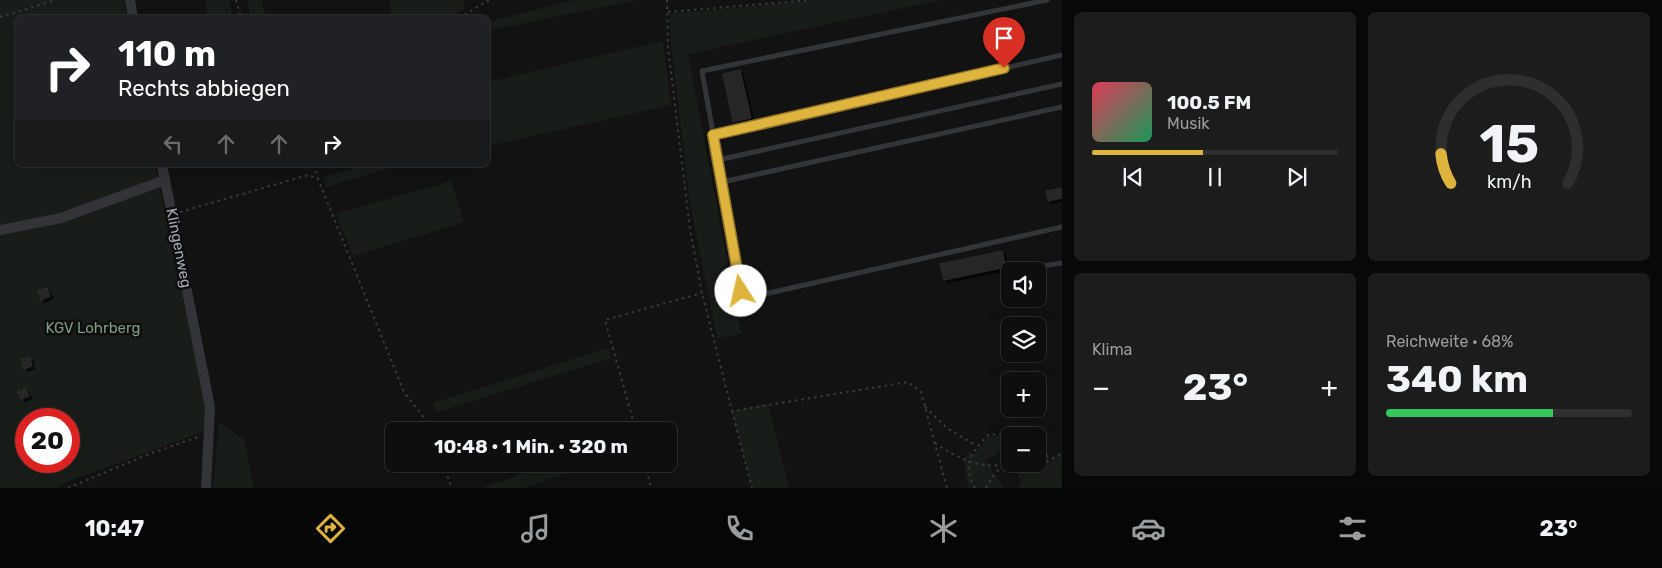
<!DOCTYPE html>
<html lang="de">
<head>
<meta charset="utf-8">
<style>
	body { margin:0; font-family:Rubik,sans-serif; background:#1c1c1c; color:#f1f3f6; height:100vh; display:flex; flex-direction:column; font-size:19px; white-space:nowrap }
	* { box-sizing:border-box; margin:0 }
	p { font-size:16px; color:#9b9c9e }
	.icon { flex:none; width:28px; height:28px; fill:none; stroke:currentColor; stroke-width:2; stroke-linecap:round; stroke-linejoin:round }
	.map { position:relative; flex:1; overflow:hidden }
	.sheet { display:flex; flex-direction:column; gap:12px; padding:12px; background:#080808; width:600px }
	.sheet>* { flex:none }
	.top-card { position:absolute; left:15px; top:15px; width:475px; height:152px; border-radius:8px; box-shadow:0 5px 20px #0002,0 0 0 1px #2e2e2e; background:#202124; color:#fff; overflow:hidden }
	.fabs { position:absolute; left:1001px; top:262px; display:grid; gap:10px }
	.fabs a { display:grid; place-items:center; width:45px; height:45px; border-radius:8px; background:#0e0e0e; box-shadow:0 5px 20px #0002,0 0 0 1px #2e2e2e; font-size:25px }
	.speed { position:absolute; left:15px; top:408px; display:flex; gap:10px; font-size:25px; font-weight:700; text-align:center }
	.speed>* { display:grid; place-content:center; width:65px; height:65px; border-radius:50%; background:#0e0e0e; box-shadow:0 5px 20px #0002,0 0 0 1px #2e2e2e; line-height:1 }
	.speed .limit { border:8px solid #d22; background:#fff; color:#111 }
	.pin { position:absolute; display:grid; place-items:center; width:42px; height:42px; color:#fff; margin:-51px -21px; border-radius:50% 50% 50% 0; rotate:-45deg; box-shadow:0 0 5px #0007 }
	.pin .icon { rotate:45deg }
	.me { position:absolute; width:55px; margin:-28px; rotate:350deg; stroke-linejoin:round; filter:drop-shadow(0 0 4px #0008) }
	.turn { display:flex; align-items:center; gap:18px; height:105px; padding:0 20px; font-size:22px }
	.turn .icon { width:65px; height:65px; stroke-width:2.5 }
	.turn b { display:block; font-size:35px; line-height:42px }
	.lanes { display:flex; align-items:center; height:48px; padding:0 20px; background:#0003; justify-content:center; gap:25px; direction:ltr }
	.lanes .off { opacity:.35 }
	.big { font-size:38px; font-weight:700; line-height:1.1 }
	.sheet .tile { flex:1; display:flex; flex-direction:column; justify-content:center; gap:8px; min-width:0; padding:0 18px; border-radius:8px; background:#1c1c1c }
	.sheet .dial { align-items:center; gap:0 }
	.dial svg { height:130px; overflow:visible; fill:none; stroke:#2e2e2e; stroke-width:7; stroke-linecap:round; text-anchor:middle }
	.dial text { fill:#f1f3f6; stroke:none }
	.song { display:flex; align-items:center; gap:15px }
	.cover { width:60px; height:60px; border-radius:8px; background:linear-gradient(135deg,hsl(350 70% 55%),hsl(150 70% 35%)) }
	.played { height:5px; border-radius:2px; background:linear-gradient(90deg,#dfb43e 45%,#2e2e2e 45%) }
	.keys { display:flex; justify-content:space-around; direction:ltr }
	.heat { display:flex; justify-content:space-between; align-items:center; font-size:28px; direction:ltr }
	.charge { height:8px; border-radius:4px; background:linear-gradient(90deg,#34c759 68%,#2e2e2e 0) }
	.sheet .tiles { flex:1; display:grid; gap:12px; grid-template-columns:repeat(2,1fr) }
	.trip { position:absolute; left:385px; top:422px; width:292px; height:50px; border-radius:8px; background:#0e0e0e; box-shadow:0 5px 20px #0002,0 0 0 1px #2e2e2e; font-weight:700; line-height:50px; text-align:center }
	.menu { display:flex; height:80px; justify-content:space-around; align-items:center; background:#060606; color:#9b9c9e }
	.menu .icon { width:35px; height:35px }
	.menu .on { color:#dfb43e }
	.menu b { font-size:22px; color:#f1f3f6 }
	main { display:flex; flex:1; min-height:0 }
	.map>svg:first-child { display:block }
	.green { fill:#181d1a; fill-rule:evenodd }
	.building { fill:#252527; stroke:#2c2c2f; filter:url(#shadow) }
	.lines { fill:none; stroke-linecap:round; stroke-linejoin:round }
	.path { stroke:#393a3f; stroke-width:2; stroke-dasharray:2.5 4; stroke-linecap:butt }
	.lane { stroke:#333438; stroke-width:5 }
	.street { stroke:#333438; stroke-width:10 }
	.route-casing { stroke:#917528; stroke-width:12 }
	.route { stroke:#dfb43e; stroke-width:9 }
	.labels { text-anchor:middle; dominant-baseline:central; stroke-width:5; stroke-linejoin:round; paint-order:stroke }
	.street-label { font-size:15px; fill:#a5a8b2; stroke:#0d0d0e }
	.park-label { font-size:15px; fill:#7d9c81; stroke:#0d0d0e }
</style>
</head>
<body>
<main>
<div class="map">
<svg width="1062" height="488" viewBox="0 0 1062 488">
	<defs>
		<filter id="shadow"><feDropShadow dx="3" dy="3" stdDeviation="0" flood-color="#0009"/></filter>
	</defs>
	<rect width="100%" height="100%" fill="#121213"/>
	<path class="green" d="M0,0H124L127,17L18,18V165H155L206,406L205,431L58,485L59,488H0ZM26,419H69V461H26Z
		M205,0H229L233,17H208Z
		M247,0H261L266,17H251Z
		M389,0H464L465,8L451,17H392Z
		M574,0H636L488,31V22Z
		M815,0H941L688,54L741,334L717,338L690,204L671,45L670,14Z
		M663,41L671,105L488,146V82Z
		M364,165H398L327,187L323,178Z
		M451,181L464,222L353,256L336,214Z
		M608,348L611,358L437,412L433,403Z
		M768,404L789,488H752L732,411Z
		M219,422L244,439L254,488H213Z
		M1012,434L1018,436H1010V459L1008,452L1004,448L997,451L995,456L984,460L991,465C991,475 1001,479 1003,488H968L964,460L969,452L974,454L988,437Z
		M1062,453V488H1017L1021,484L1017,470L1039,467Z
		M549,464H594L523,488H482Z"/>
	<path class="building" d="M740,70L751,118L733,122L723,74Z
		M1062,188V198L1048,201L1046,191Z
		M1002,251L1006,267L944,280L940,264Z
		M47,288L50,296L41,300L38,291Z
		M30,357L32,366L24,369L21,359Z
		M25,388L29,396L21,399L18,391Z"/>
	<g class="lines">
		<path class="path" d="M236,0L241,18
			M667,0L668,47L690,229L702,293L732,411L908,382L921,392L947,488
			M668,12L810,0
			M0,17L56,0
			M459,18L489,0
			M313,165L318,179
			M180,212L308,175L318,179L404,392L428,423L431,431
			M925,407L947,428L977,446
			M732,411L752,488
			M636,431L605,320L702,293
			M935,443C955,457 977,468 1002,465
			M1038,445L1049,458
			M443,464L452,488
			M645,464L651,488
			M68,488L149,454L198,437
			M975,488C962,464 971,453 988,435L1012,433L1022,436
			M986,488C1005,454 1006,470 1037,465C1045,464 1054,457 1062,453"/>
		<path class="lane" d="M1047,0L702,71L741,291L756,296L1062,227
			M713,135L1062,55
			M718,160L1062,84
			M722,182L1062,107
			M1023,269L1062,263"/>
		<path class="street" d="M130,0L133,18
			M162,165L210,407L206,488
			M0,230L61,218L165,180"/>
	</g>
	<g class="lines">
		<g class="route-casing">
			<path id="route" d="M741,291L713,135L1004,68"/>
		</g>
		<use href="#route" class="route"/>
	</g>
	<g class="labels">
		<g class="street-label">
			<text transform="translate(179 248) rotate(79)">Klingenweg</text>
		</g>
		<g class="park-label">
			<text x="93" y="328">KGV Lohrberg</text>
		</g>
	</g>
</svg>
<div class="fabs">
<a><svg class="icon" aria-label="sound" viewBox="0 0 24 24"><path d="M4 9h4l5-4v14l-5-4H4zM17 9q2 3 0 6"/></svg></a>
<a><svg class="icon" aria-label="layers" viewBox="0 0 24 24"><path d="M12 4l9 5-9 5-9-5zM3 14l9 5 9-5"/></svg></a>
<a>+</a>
<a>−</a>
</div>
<div class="speed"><div class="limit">20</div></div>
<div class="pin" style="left:1004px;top:68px;background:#d93025"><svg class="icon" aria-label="arrive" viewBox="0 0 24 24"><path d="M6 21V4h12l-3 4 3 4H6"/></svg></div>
<svg class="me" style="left:741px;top:291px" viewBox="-20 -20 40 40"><circle r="19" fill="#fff"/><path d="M0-13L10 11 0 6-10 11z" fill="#dfb43e"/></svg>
<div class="trip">10:48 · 1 Min. · 320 m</div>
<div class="top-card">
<div class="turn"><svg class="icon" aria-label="right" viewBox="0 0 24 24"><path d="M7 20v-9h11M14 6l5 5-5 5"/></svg><div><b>110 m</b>Rechts abbiegen</div></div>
<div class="lanes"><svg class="icon off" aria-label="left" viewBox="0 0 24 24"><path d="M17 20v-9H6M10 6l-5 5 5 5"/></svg><svg class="icon off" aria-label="ahead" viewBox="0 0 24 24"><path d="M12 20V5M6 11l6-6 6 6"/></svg><svg class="icon off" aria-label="ahead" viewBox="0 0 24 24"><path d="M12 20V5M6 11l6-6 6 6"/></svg><svg class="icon" aria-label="right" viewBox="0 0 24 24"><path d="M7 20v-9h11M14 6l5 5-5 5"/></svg></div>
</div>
</div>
<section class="sheet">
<div class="tiles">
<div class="tile">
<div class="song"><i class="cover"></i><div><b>100.5 FM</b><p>Musik</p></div></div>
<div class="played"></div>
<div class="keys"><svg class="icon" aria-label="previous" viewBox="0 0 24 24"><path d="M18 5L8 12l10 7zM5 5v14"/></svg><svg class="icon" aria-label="pause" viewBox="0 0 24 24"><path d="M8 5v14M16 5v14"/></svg><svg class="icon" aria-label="next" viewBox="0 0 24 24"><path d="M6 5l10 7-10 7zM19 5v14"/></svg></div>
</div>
<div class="tile dial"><svg viewBox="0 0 100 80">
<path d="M14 69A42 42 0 1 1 86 69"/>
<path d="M14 69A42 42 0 0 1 8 51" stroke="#dfb43e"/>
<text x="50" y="56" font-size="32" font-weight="700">15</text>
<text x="50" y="72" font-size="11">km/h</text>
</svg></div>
<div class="tile"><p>Klima</p>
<div class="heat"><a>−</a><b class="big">23°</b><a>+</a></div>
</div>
<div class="tile"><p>Reichweite · 68%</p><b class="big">340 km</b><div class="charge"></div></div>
</div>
</section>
</main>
<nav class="menu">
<b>10:47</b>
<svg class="icon on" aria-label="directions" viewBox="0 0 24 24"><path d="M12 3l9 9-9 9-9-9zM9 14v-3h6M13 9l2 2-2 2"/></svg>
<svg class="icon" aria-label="music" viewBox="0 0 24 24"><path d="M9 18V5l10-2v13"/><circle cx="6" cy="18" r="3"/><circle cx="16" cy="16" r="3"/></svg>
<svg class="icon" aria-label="phone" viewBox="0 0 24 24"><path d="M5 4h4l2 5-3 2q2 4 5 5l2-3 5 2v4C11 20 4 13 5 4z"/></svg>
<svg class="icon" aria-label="climate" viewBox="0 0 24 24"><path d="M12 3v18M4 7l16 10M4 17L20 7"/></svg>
<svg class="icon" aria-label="car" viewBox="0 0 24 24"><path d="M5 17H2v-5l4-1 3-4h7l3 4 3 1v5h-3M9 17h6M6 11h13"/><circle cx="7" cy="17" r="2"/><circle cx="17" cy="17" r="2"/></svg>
<svg class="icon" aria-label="filters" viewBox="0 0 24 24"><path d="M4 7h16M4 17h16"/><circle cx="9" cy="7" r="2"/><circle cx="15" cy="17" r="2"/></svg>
<b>23°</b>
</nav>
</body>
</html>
